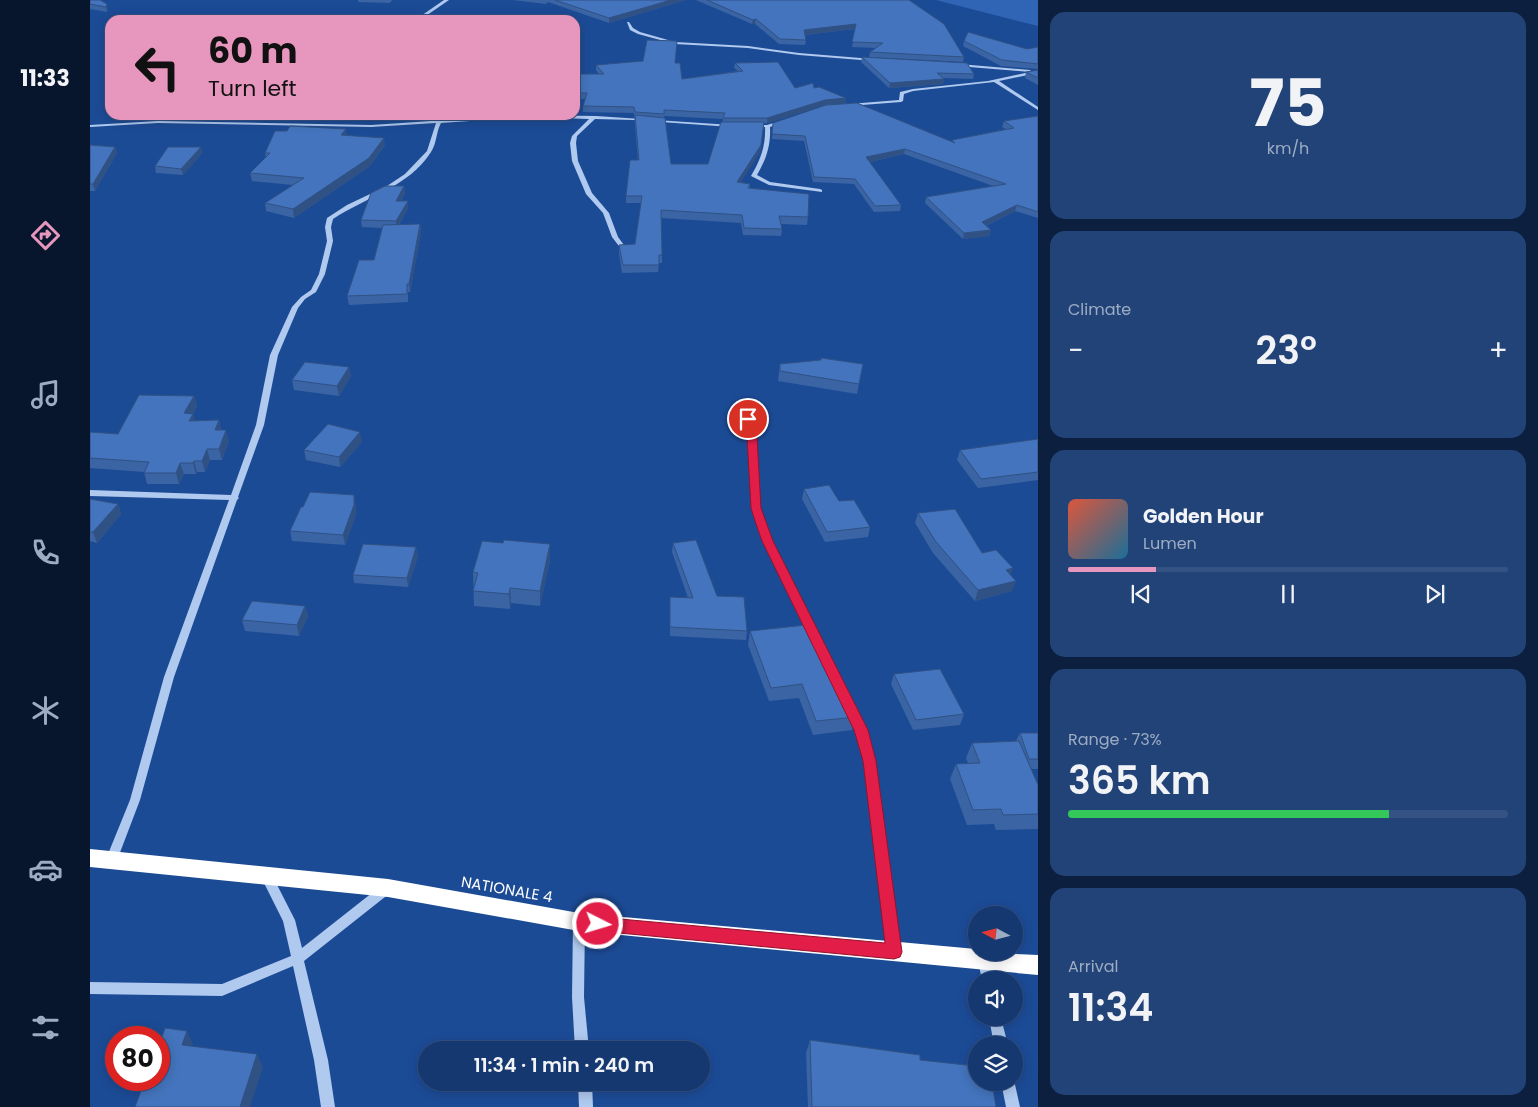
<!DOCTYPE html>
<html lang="en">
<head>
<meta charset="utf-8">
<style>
	body { margin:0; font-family:Poppins,sans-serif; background:#224378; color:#f1f3f6; height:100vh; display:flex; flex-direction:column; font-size:19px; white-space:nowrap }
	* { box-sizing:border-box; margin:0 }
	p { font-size:16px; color:#9dacc3 }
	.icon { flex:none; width:28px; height:28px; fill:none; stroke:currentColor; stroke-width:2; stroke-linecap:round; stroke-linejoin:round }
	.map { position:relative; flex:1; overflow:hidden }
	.side { display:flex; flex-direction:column; gap:12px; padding:12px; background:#0c1f3e; width:500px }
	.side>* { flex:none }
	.guide { position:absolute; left:15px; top:15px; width:475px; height:105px; border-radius:15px; box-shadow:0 2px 12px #0003,0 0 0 1px #345283; background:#e797bd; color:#111; overflow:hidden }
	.needle { width:32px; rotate:277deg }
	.buttons { position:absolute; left:878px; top:906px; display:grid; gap:10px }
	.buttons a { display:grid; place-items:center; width:55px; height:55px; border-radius:50%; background:#153870; box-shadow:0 2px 12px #0003,0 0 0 1px #345283; font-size:25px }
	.speed { position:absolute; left:15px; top:1026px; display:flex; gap:10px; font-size:25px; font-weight:700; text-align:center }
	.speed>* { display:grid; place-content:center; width:65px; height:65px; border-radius:50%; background:#153870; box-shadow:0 2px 12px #0003,0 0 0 1px #345283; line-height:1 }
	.speed .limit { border:8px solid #d22; background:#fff; color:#111 }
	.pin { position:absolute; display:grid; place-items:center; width:42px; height:42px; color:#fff; margin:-21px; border:2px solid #fff; border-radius:50%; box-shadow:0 1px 5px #0007 }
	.me { position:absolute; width:55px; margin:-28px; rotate:95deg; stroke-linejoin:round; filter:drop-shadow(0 0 4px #0008) }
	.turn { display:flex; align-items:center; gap:18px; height:105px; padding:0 20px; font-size:22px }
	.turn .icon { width:65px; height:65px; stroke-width:2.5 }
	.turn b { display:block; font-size:35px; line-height:42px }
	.big { font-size:38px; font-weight:600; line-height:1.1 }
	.side .card { flex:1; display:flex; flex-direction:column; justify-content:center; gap:8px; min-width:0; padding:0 18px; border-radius:15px; background:#224378 }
	.side .dial { align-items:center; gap:0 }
	.dial b { font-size:65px; line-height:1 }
	.song { display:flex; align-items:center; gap:15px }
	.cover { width:60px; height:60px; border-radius:8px; background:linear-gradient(135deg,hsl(10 70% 55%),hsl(200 70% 35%)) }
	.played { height:5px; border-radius:2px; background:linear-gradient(90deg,#e797bd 20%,#345283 20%) }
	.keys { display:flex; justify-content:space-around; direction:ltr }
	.heat { display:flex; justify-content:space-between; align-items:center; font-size:28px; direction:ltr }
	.charge { height:8px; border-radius:4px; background:linear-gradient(90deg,#34c759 73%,#345283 0) }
	.trip { position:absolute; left:328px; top:1041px; width:292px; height:50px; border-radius:25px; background:#153870; box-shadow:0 2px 12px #0003,0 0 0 1px #345283; font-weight:600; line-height:50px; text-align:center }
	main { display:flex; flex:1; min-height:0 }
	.tab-bar { display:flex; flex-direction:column; width:90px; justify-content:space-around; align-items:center; background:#08162d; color:#9dacc3 }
	.tab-bar .icon { width:35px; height:35px }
	.tab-bar .current { color:#e797bd }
	.tab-bar b { font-size:22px; color:#f1f3f6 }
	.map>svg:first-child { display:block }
	.green { fill:#3064b4 }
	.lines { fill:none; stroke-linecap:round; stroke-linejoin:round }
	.minor { fill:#afc9ef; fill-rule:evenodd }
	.highway { fill:#fff; fill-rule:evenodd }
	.wall { fill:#3a64a3; fill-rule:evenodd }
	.shaded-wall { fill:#305184 }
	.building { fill:#4474bd; stroke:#305184 }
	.route { fill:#e11d48; stroke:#92132f }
	.labels { text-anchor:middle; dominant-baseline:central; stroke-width:5; stroke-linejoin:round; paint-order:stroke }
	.near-street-label { font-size:15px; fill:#fff; stroke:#1c4b96 }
</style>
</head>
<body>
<main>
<nav class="tab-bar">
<b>11:33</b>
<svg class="icon current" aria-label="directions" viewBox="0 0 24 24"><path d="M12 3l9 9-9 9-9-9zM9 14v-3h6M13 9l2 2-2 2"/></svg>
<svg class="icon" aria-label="music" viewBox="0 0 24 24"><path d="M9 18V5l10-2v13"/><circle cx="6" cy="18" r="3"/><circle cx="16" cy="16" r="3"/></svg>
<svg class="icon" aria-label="phone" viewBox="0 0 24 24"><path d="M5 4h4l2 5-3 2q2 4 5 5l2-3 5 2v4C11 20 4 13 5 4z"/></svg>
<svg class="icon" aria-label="climate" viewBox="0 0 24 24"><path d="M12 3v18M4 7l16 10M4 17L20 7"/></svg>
<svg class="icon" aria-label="car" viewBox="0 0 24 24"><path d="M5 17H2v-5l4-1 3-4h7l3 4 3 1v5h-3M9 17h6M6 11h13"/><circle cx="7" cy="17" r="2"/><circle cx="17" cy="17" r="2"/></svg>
<svg class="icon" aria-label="filters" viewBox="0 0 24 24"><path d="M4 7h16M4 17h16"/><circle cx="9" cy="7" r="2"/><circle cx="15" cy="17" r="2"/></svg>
</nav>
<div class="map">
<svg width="948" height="1107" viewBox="0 0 948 1107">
	<rect width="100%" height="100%" fill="#1c4b96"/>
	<path class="green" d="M846,0H948V26Z"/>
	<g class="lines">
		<path class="minor" d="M354,0H359L330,20H325Z
			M537,22H539L543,28L550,32L585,42L658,46L709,53L783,59L785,60L783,61L709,55L658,48L585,44L548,34L540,30Z
			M869,64L940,70L942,72L948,71V73L909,81L948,107V110L904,82L823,91L814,94L813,101L811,102L759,106L757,105L759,104L809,100L810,92L823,89L898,81L940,72L867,66Z
			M430,115L506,116L641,125L643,126L641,127L543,120L505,119L487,136L486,143L488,161L502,193L519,213L528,237L537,249L534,251L532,250L522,237L513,213L496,194L482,161L480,143L482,136L499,119L437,117L351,123C346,132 347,143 341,152C319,187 276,197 243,219L241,227L243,241L235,274L226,292L215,299L208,308L188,355L174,425L148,497L149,498L147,500L84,677L50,800L26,863L22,864L18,863L16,859L40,800L74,677L139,500L0,496V490L141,495L166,425L180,355L202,307L211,297L221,290L229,274L237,241L235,227L237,218L257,205L297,186L315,174L337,151L346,123L281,127L68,123L0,127V125L68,121L281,125Z
			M693,120L695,121V122L680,127C681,145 676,160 667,175L680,182L730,189L732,190V192L679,185L661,176C670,161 676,146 675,127H662L660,126L662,125H677Z
			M652,399H655L659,401L666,437L670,508L682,541L738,653L736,656H730L728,653L674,541L662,508L658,437L651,401Z
			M761,706L765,707L776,730L785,761L810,951L808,955L804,957L800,955L798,951L775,761L766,730L756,710L757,707Z
			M177,872L181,873L205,920L212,948L292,885L296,884L300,885L302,889L300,893L214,961L238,1060L245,1107H231L224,1060L203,966L132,996L0,994V982L132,984L201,956L193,921L171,877L173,873Z
			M489,916L493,918L495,922L494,997L499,1050H485L482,997L483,922L485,918Z
			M894,955L898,957L904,980H892L888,961L890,957Z
			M899,1018H911L918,1045H904Z
			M924,1080L930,1107H916L911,1082H924Z
			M488,1082H502L503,1107H489Z"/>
		<path class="highway" d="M0,849L298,879L489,913L886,949V952L948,955V975L489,931L298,897L0,867Z"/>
	</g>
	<path class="wall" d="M0,0H10L18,9L17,12L0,9Z
		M268,0H302L300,3L268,2Z
		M422,0H596L519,23L458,2L456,4Z
		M606,0H819L874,57L873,62L779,57L780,52L787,48L762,47L765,29L714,35L716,40L715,45L689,44L665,24H662Z
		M874,41L937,49L948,47V69L911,66L873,46Z
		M772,57L884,74L883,79L853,78L854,79L853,84L799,88L771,62Z
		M585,63L592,79L648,71L644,68L645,63L705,88H724L756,98L755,103L734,105L677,123H674L670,152L650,183L660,184V188L718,217L717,225L691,224L692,229L691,236L653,235L651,223L571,218L572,255V263H569L568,272L532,273L529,253V245L545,244L551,203H536V196L548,160L544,113L493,112V106L496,99H490L488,79L509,74L506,70V65ZM574,116L633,119V122L618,164H581Z
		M948,70V85L935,78L936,72Z
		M948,116V218L925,211L896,226L901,230L899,236L873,239L835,203L836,197L903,186L814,154L780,162L811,205L810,211L784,212L764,184L723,182L714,141L682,139L683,123L861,142L862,140L916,129L912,127L914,121Z
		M257,135L295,145L280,166L204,218L176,211L175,203L203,185L162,181L160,173L176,158L175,153Z
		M0,145L25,147L27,153L5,191H0Z
		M111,147L112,153L93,175L66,173L65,166Z
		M314,186L315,194L311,201H318V208L309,225L330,224L331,232L320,292H318V302L259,305L257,296L284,260L292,228L272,227L271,220Z
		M731,358L773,364L767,394L688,381L690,364L731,360Z
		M259,367L261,376L249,396L204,390L202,380Z
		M104,396L107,406L103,414L105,421L129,420L131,430L139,441L132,460H120L115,472H107L106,474H94L89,484H57L54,472L0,468V432L28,434Z
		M948,439V480L888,488L867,460L870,450Z
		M272,442L250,467L216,460L214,450Z
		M714,489L749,501L780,527L778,537L735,542L712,499Z
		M0,499L28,504L31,514L7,543L0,541Z
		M266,505V515L255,545L202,541L200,531Z
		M828,513L892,553L922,591L885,601L843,553L825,523Z
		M413,543L460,544V560L450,606L421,603L420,609L384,606L383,572Z
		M583,543L657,631L656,640L580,636V597L598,598L582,552Z
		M328,556L318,587L264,583L263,575Z
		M215,606L218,616L209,636L155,631L152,620Z
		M660,631L724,644L754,695L766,717L762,730L723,735L709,698L679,701L658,645Z
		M804,674L874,714L870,725L823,730L801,684Z
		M930,733H948V769H941L948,785V829L906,830L904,824L877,825L860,779L866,764L878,763L876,758L882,743L926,741Z
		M720,1040L830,1060L906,1107H718L716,1053Z"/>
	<path class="shaded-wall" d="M581,0H596L519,23V18Z
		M17,4L18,9L17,12L16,7Z
		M666,19L665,24H662L663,20Z
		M766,24L765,29L713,35L714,30Z
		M854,79L853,84L799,88L800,83Z
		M756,98L755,103L734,105L677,123V118L735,100Z
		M674,122L670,152L646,189L647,182Z
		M256,129L257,136L251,135Z
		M294,138L295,145L280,166L204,218L203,209Z
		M25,147L27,153L5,191L3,184Z
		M111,147L112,153L93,175L91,169Z
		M815,149L814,154L775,163L776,157Z
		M314,186L315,194L307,208L306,201Z
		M318,201V208L307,228L306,221Z
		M927,205L925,211L891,228L892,222Z
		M330,224L331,232L320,292L319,284Z
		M901,230L899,236L873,239L874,233Z
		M259,367L261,376L249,396L247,386Z
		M104,396L107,406L97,424L94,413Z
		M103,414L106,424L99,421Z
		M129,420L131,431L125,430Z
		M136,430L139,441L132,460L129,449Z
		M270,432L272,442L250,467L249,457Z
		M117,449L120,460L115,472L112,461Z
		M104,461L107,472L106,474L103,463Z
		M90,463L94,474L89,484L86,473Z
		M264,495L266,505V515L255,545L253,535Z
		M28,504L31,514L7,543L3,532Z
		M460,544V560L450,606V591Z
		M326,547L328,556L318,587L317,578Z
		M923,568L919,579L916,570Z
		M926,581L922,591L885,601L888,590Z
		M420,588L421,603L420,609L419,594Z
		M215,606L218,616L209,636L207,625Z
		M97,1031L103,1044L99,1058L92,1045Z
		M167,1054L173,1067L160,1107H150Z"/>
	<path class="building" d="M0,0H10L17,4L16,7L0,4Z
		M465,0H581L519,18Z
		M617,0H819L854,24L874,57L780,52L793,43L762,42L766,24L714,30L716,40L690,39L666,19L663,20Z
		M878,32L937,49L948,47V64L912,60L874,41Z
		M557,40L587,41L585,63H590L592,79L653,71L645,63L688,62L705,88L723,83L724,88L729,87L756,98L735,100L677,118H633L635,113L574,110V114L545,112L544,107L493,106L497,93H490L488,74H514L506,65L553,61Z
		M772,57L877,63L884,74L847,73L854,79L800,83Z
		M948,70V78L936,72Z
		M767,103L865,143L862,140L924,128L914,121L948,116V212L927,205L892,222L901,230L874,233L836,197L916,184L815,149L776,157L811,205L785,206L765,179L724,177L715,136L682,134L683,123L736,105Z
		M545,115L575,118L581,164H618L631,122H674L671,145L647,182L660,184L658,188L719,194L718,217L689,216L692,229L654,228L652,215L571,210L572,255H569V265H533L529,245L545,244L552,196H536L540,160H549Z
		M200,126L256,129L251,135L294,138L279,158L203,209L175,203L214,178L160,173L180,153H175L185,131H197Z
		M0,145L25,147L3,184H0Z
		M78,147H111L91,169L65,166Z
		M295,186H314L306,201H318L306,221L271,220L281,193Z
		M330,224L319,284H317V294L257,296L269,260H284L293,225Z
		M731,358L773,364L769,384L690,371V364L731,360Z
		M215,362L259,367L247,386L202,380Z
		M49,395L104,396L94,413L103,414L99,421L129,420L125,430H136L129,449H117L112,461H104L103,463H90L86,473H54L59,462L0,458V432L28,434Z
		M238,424L270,432L249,457L214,450Z
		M948,439V472L891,479L870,450Z
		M739,485L749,501L764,500L780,527L737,532L714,489Z
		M220,492L264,495V505L253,535L200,531L211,507H213Z
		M0,499L28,504L3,532H0Z
		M865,509L892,553L906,550L923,568L916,570L926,581L888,590L846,542L828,513Z
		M414,540L460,544L450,591L420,588L419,594L383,591L388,573L383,572L392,541L413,543Z
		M606,540L627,596L654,597L657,631L580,627V597L603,598L583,543Z
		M273,544L326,547L317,578L263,575Z
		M162,601L215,606L207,625L152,620Z
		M716,625L724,644H731L754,695H757L766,717L726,721L712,684L681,688L660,631Z
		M850,669L874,714L826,720L804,674Z
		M930,733H948V759H939Z
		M929,741L948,785V814L913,815L911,809L883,810L866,764L890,763L882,743Z
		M75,1028L97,1031L92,1045L167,1054L150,1107H45L55,1080H69V1045Z
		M720,1040L830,1055V1060L886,1066V1082H902L906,1107H722Z"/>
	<path class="route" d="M658,416L663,419L667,437L671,508L683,541L778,730L786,761L812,952L810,957L804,959L508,931L503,929L501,924L503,919L508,917L795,943L773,761L764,730L672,541L666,524L661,508L657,437L653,419Z"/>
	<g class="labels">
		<g class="near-street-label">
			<text transform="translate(417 889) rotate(10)">NATIONALE 4</text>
		</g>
	</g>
</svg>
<div class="buttons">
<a><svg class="needle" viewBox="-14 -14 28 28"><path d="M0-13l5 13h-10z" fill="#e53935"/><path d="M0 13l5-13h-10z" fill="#9dacc3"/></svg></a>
<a><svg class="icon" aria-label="sound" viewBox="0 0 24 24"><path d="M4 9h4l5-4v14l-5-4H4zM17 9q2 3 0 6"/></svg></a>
<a><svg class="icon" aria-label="layers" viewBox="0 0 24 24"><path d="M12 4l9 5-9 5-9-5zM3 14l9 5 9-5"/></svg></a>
</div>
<div class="speed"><div class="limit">80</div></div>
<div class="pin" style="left:658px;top:419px;background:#d93025"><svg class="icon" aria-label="arrive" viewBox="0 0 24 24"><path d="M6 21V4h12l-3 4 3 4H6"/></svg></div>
<svg class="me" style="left:508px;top:924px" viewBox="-20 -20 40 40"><circle r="17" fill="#e11d48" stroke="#fff" stroke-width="3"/><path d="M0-11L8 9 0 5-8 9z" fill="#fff"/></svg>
<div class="trip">11:34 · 1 min · 240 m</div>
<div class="guide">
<div class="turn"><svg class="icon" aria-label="left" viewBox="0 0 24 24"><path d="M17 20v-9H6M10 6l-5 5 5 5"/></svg><div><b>60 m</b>Turn left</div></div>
</div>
</div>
<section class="side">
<div class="card dial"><b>75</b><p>km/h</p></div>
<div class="card"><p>Climate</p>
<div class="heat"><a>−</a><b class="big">23°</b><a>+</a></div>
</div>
<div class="card">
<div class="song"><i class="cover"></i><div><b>Golden Hour</b><p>Lumen</p></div></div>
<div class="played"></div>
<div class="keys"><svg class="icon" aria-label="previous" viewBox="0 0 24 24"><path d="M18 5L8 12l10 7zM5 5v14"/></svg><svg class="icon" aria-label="pause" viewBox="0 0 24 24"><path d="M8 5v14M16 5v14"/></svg><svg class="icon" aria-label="next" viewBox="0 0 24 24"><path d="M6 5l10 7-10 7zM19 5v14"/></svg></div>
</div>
<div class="card"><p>Range · 73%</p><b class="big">365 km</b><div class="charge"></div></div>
<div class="card"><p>Arrival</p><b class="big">11:34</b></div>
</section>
</main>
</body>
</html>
